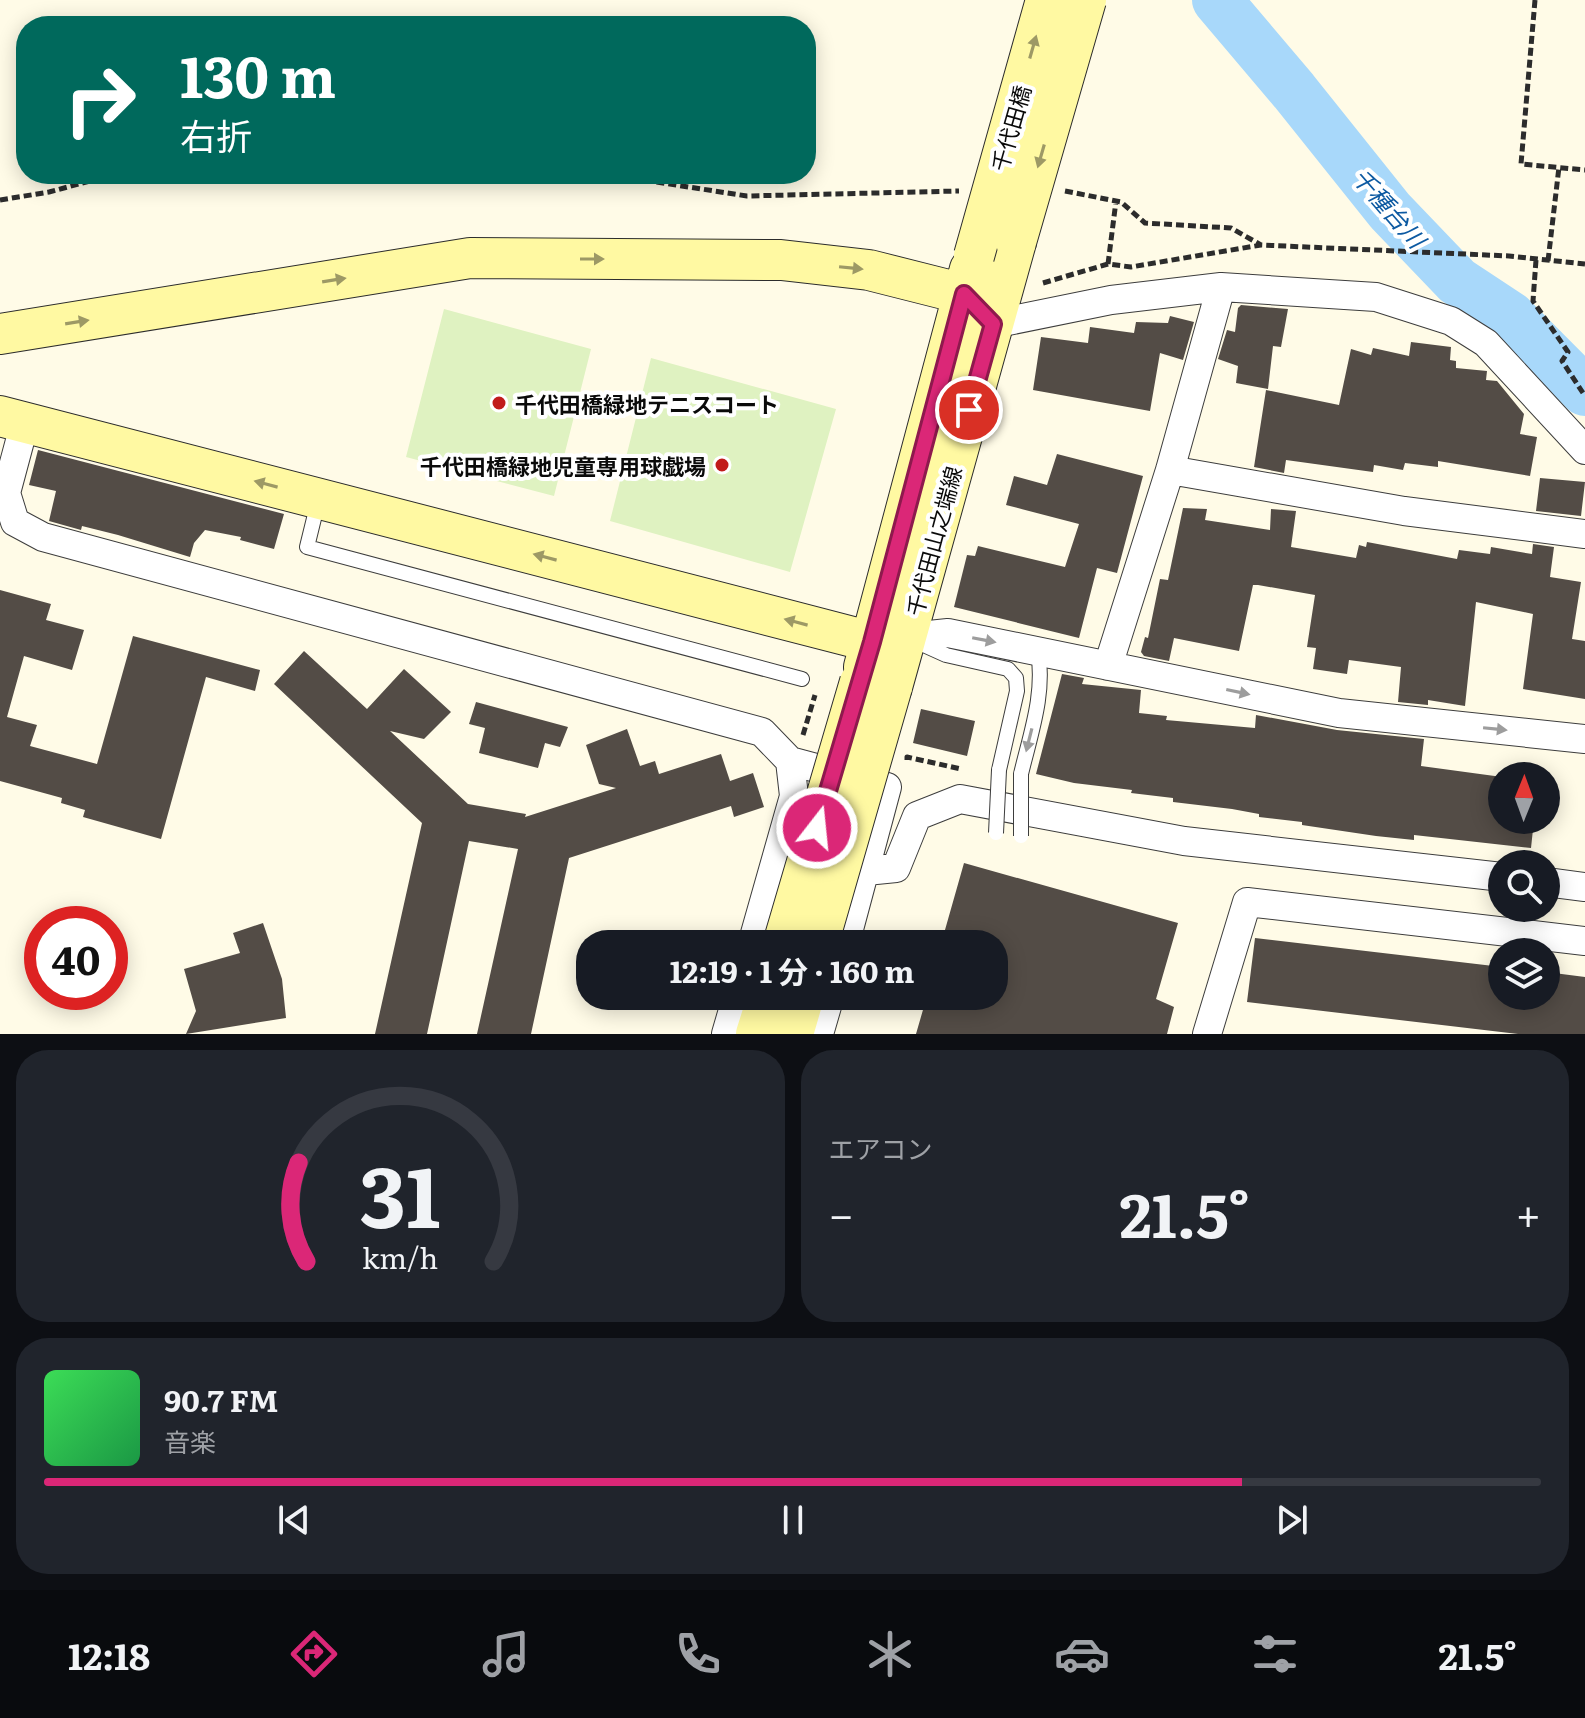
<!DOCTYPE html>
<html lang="ja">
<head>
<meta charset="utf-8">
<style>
	body { margin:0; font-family:Literata,"Noto Sans JP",serif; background:#20242c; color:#f1f3f6; height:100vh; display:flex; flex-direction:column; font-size:30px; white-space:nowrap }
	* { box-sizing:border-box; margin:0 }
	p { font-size:26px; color:#9ea1a6 }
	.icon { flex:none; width:44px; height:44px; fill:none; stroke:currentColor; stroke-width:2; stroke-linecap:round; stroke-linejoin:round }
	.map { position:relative; height:1034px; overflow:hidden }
	.panel { display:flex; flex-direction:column; gap:16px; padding:16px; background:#0d0f14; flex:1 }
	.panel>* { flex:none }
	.top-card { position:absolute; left:16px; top:16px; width:800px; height:168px; border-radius:32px; box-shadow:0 4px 20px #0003; background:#00695c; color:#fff; overflow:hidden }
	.needle { width:52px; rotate:1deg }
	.buttons { position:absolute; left:1488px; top:762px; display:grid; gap:16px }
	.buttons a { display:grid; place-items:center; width:72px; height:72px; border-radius:50%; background:#171b24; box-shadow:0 4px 20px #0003; font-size:40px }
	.speed { position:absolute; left:24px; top:906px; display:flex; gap:16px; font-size:40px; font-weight:700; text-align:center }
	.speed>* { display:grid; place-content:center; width:104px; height:104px; border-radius:50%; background:#171b24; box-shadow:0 4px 20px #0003; line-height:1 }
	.speed .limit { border:12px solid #d22; background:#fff; color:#111 }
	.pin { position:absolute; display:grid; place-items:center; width:68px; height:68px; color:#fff; margin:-34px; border:4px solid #fff; border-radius:50%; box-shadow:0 2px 8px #0007 }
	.me { position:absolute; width:88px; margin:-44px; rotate:16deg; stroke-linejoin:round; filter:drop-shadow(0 0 6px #0008) }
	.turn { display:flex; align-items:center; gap:28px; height:168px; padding:0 32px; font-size:36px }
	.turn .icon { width:104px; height:104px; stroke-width:2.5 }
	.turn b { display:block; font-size:56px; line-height:68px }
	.big { font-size:60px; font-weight:700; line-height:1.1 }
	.panel .card { flex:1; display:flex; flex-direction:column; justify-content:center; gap:12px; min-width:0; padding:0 28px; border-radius:32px; background:#20242c }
	.panel .dial { align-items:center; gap:0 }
	.dial svg { height:208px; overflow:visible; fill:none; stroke:#363941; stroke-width:7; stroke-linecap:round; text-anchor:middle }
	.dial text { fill:#f1f3f6; stroke:none }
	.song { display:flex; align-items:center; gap:24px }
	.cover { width:96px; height:96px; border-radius:12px; background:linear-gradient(135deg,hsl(130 70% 55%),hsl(140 70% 35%)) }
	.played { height:8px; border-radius:4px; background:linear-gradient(90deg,#db2777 80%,#363941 80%) }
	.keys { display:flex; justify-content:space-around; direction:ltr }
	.heat { display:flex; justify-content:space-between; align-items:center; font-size:44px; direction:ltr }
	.panel .tiles { flex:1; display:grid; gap:16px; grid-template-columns:1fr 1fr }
	.card:last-child { grid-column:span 2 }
	.trip { position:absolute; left:576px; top:930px; width:432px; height:80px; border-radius:32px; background:#171b24; box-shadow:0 4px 20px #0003; font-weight:700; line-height:80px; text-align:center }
	.tabs { display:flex; height:128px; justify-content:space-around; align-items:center; background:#090b0e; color:#9ea1a6 }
	.tabs .icon { width:56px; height:56px }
	.tabs .on { color:#db2777 }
	.tabs b { font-size:36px; color:#f1f3f6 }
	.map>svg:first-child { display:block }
	.pitch { fill:#dff2c1 }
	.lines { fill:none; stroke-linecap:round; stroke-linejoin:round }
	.river { stroke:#a8d8fa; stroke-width:50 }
	.building { fill:#534c46 }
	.lane-casing { stroke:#3d3d3d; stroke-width:16 }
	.street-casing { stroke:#3d3d3d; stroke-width:30 }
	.secondary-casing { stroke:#2c2c2c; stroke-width:42 }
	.path { stroke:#2c2c2c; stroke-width:5; stroke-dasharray:8 4; stroke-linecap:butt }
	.lane { stroke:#fff; stroke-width:14 }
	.street { stroke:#fff; stroke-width:28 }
	.secondary { stroke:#fff9a2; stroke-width:40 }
	.lane-bridge-casing { stroke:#3d3d3d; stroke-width:16; stroke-linecap:butt }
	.secondary-bridge-casing { stroke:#2c2c2c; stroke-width:42; stroke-linecap:butt }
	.lane-bridge { stroke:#fff; stroke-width:14 }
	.secondary-bridge { stroke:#fff9a2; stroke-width:40 }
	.oneway { fill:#9d9965 }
	.oneway2 { fill:#9d9d9d }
	.route-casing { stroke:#8e194d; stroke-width:20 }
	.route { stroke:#db2777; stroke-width:14 }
	.poi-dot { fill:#c11b1b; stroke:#fff; stroke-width:3 }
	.labels { text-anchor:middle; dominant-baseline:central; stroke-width:8; stroke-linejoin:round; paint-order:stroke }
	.street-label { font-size:22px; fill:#0a0a0a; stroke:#fff }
	.poi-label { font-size:22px; font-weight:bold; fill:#0a0a0a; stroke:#fff; text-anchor:start }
	.water-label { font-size:24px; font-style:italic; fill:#0d5aa2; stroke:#fff }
</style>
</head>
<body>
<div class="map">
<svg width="1585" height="1034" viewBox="0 0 1585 1034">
	<rect width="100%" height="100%" fill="#fffbe7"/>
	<path class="pitch" d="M444,309L591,349L554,496L406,457Z
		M651,358L836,409L790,572L610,521Z"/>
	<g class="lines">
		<path class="river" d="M1217,0L1294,91L1390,211L1457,281L1510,316L1585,391"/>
	</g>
	<path class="building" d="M1241,305L1288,309L1281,347L1273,346L1268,389L1236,383L1238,366L1218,359L1227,330L1235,332L1238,308Z
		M1170,316L1194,322L1183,360L1160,353L1150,411L1033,390L1041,337L1088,343L1090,327L1134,333L1136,322L1168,323Z
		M1411,342L1451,347L1450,360L1456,361V368L1487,371L1486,380L1497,381L1524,414L1520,434L1537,437L1530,476L1438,461V467L1405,463L1403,470L1374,465L1373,472L1286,460L1284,473L1254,467L1266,390L1339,405L1351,349L1371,355L1373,348L1409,356Z
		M38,450L284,514L274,549L240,540L241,537L205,530L194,543L190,557L118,535L82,526L81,530L49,521L56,491L29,485Z
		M1057,454L1143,476L1117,573L1097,568L1079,638L954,607L967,555L975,556L978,546L1065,567L1079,524L1006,505L1014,476L1047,485Z
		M1540,478L1585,482L1581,516L1536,511Z
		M1183,508L1207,509L1205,520L1270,530L1271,509L1296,511L1291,547L1356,558L1359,545L1366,547L1367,542L1457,559L1459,550L1490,554L1491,547L1532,554L1533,544L1554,547L1550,577L1581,582L1572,639L1585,641V699L1523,689L1533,614L1476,602L1465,706L1428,700V705L1398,702L1401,667L1349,660L1347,674L1313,669L1316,648L1307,647L1315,595L1258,585H1253L1239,651L1174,638L1169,661L1144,656L1141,652L1145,637L1148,638L1160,579L1168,580Z
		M0,590L51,604L46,620L84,630L72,670L24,656L7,717L37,725L30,746L97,764L133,636L260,670L255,691L206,677L161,839L83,817L85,810L61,803L62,798L0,781Z
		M304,651L367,709L404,669L451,712L424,739L390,731L468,804L526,814L525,817L616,788L599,784L586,745L627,729L640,766L655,761L659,774L721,754L730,781L753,773L764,807L734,817L731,806L569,858L531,1034H477L518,849L469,841L427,1034H375L422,823L274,684Z
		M1062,674L1084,678L1082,684L1141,690L1139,713L1167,716L1166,720L1255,728L1256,715L1337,730L1424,739L1421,766L1502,777V820H1534L1531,848L1414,835V840L1376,836L1302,825V822L1259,817V814L1232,809L1173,802V798L1131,793L1132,790L1074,783L1036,774Z
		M476,702L568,727L560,747L545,743L538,768L479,753L485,728L469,724Z
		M921,709L975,721L967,756L913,743Z
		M964,863L1178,923L1156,999L1174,1007L1167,1034H916L927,996H994V944H941Z
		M263,923L282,979L286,1018L186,1034L196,1011L184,969L240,953L233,933Z
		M1255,938L1502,967V996H1546V972L1585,977V1034H1518L1247,1002Z"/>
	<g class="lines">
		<g class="lane-casing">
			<path id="lane" d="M318,502L307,547L802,679
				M915,641L946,655L1008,669L1016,678L1017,691L999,770
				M1021,774C1031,732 1045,694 1038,651"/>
		</g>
		<g class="street-casing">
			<path id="street" d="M983,314L993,324L1111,300L1221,287L1376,297L1451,321L1486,343L1585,450
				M25,422L6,493L15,522L43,537L762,732L790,761L794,796L752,944
				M1170,470L1404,511L1585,534
				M891,639L948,633L1339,713L1585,739
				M1108,666L1170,470L1221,287
				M790,761L887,787L845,944
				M866,871L896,868L917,816L960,799L1184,841L1502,877
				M1546,882L1585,887
				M726,1034L737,996
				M819,1034L830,996
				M1207,1034L1247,902L1585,941"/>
		</g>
		<g class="secondary-casing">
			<path id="secondary" d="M0,334L470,258L781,260L869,270L964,294
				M0,416L872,642
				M864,667L970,269
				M892,687L1016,242
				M756,1034L768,996
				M793,1034L804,996"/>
		</g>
		<path class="path" d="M1535,0L1521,164L1585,170
			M549,174L617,176L747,196L959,191
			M1065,191L1121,202L1145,223L1231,228L1261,245
			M0,200L49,192L116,174
			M1536,260L1533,301L1568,352L1562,361L1585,396
			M1548,261L1559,167
			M1108,264L1116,201
			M1043,283L1108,264L1131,267L1261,245L1509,256L1585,264
			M803,735L815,695
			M907,760V757L961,769"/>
		<use href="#lane" class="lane"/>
		<use href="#street" class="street"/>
		<use href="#secondary" class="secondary"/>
		<g class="lane-bridge-casing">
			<path id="lane-bridge" d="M1021,774V836
				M996,833L999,770"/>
		</g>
		<g class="secondary-bridge-casing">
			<path id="secondary-bridge" d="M1016,242L1086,0
				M974,256L1046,0
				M783,944L860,682
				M818,944L892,687"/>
		</g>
		<use href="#lane-bridge" class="lane-bridge"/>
		<use href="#secondary-bridge" class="secondary-bridge"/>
	</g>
	<defs><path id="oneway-solid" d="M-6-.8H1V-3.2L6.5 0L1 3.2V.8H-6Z" transform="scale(2)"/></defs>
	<g class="oneway">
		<use href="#oneway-solid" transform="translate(1033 47) rotate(-74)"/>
		<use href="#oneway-solid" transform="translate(1041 156) rotate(106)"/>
		<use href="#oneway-solid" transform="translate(592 259)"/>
		<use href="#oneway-solid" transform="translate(851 268) rotate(6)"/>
		<use href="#oneway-solid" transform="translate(334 280) rotate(-9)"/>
		<use href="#oneway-solid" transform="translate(77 322) rotate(-9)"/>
		<use href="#oneway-solid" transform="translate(266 484) rotate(-165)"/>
		<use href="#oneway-solid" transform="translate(545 557) rotate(-165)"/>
		<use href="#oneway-solid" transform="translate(796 622) rotate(-165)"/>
	</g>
	<g class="oneway2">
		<use href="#oneway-solid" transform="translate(984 640) rotate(11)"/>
		<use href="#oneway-solid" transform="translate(1238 692) rotate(12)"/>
		<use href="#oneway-solid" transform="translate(1495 729) rotate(6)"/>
		<use href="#oneway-solid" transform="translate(1029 740) rotate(104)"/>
	</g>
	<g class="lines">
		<g class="route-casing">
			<path id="route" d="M817,828L872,642L964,294L993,324L969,410"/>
		</g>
		<use href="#route" class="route"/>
	</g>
	<g class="poi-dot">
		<circle cx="499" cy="403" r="8"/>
		<circle cx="722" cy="465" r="8"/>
	</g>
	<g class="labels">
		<g class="street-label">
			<text transform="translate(1010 128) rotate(-74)">千代田橋</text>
			<text transform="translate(933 541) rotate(-75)">千代田山之端線</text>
		</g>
		<g class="poi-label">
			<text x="515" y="403">千代田橋緑地テニスコート</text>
			<text x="706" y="465" text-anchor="end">千代田橋緑地児童専用球戯場</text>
		</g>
		<g class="water-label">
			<text transform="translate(1390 207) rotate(49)">千種台川</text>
		</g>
	</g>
</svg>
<div class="buttons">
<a><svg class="needle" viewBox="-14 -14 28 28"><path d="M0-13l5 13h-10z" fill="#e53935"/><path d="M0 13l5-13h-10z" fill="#9ea1a6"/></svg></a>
<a><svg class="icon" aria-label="search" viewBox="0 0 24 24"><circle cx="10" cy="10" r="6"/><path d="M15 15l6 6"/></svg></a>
<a><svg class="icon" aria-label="layers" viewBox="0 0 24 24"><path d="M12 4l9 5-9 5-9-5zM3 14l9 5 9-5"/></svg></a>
</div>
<div class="speed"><div class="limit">40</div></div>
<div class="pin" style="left:969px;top:410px;background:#d93025"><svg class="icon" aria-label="arrive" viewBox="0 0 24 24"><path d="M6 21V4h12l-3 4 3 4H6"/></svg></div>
<svg class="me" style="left:817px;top:828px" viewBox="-20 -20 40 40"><circle r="17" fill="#db2777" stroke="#fff" stroke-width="3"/><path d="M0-11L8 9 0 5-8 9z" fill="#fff"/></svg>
<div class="trip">12:19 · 1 分 · 160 m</div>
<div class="top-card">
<div class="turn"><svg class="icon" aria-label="right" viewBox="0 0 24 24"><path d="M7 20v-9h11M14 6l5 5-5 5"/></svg><div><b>130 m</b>右折</div></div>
</div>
</div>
<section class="panel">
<div class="tiles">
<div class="card dial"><svg viewBox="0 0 100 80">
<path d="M14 69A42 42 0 1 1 86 69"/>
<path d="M14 69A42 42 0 0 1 11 31" stroke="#db2777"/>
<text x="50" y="56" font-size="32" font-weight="700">31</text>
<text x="50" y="72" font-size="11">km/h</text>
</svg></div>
<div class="card"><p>エアコン</p>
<div class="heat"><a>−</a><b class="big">21.5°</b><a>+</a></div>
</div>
<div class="card">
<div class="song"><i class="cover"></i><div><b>90.7 FM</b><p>音楽</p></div></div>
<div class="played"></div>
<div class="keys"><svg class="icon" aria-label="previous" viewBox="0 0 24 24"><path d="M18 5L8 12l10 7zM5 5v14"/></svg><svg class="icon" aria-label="pause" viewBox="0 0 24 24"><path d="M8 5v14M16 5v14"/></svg><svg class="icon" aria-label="next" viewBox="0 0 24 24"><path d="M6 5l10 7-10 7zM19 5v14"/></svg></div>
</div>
</div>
</section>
<nav class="tabs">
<b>12:18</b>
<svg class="icon on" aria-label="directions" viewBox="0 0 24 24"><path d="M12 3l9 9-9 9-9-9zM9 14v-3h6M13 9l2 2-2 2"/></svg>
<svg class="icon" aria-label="music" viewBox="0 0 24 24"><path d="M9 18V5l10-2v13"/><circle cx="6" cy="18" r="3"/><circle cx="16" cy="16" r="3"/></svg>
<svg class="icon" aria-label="phone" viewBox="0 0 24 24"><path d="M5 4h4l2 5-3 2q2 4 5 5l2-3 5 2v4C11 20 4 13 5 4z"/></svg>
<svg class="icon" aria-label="climate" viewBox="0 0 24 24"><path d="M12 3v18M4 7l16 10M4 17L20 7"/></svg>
<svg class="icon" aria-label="car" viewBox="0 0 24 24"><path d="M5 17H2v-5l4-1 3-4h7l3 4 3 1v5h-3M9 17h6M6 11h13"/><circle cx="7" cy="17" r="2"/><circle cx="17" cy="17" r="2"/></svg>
<svg class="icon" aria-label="filters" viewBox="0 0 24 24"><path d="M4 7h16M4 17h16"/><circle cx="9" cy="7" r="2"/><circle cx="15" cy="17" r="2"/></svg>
<b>21.5°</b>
</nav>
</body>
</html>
